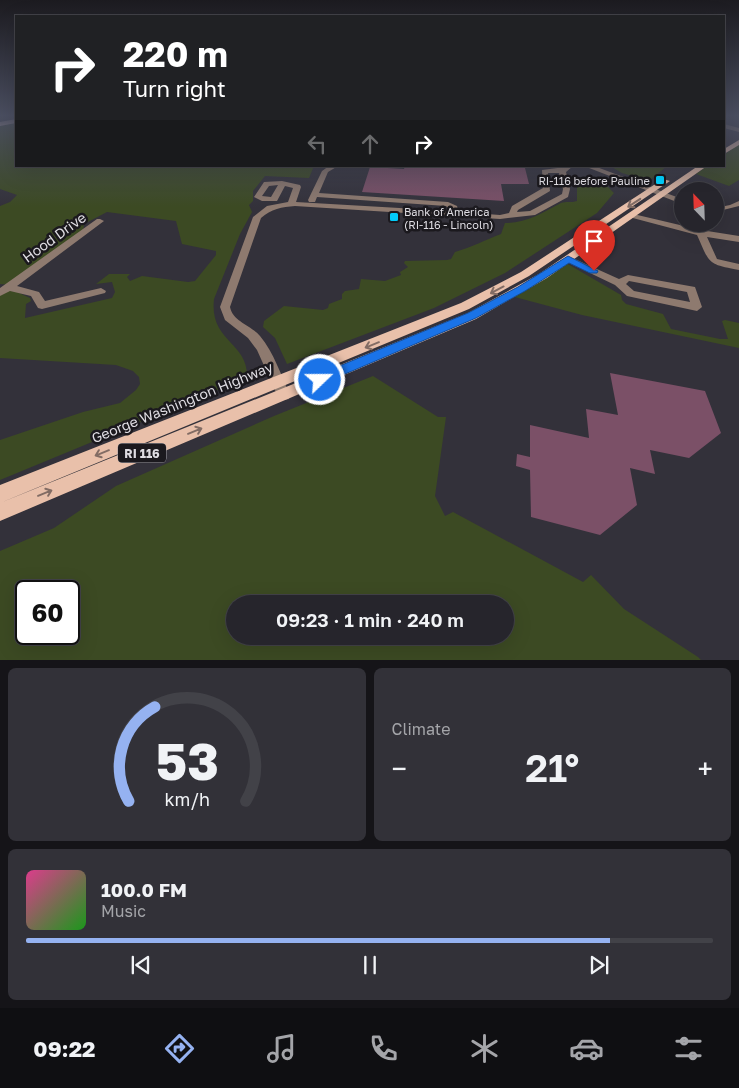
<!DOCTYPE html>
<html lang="en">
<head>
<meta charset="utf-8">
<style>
	body { margin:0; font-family:"Golos Text",sans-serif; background:#323138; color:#f1f3f6; height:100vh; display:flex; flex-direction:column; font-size:19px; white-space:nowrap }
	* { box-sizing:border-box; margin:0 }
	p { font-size:16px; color:#a4a5a9 }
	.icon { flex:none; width:28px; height:28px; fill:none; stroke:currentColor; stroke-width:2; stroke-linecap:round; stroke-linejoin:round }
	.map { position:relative; height:660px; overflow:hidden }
	.details { display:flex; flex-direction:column; gap:8px; padding:8px; background:#151418; flex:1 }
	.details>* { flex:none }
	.top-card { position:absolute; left:15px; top:15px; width:710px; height:152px; border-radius:0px; box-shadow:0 5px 20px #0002,0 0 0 1px #424248; background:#202124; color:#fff; overflow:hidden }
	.needle { width:32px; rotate:337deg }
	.tools { position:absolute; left:674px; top:182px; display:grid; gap:10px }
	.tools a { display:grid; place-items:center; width:50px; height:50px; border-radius:50%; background:#26252c; box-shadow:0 5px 20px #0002,0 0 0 1px #424248; font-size:25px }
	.speed { position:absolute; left:15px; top:580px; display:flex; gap:10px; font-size:25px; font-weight:700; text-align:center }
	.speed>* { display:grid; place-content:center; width:65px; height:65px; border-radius:50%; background:#26252c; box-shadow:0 5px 20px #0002,0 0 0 1px #424248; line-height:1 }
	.speed .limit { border:2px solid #111; border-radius:8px; background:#fff; color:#111 }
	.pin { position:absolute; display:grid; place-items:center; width:42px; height:42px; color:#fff; margin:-51px -21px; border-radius:50% 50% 50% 0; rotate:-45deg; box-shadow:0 0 5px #0007 }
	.pin .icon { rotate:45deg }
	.me { position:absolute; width:55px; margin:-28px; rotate:68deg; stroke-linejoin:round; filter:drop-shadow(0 0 4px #0008) }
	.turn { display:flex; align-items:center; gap:18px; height:105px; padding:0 25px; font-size:22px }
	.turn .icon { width:65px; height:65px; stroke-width:2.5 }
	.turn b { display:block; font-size:35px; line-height:42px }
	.lanes { display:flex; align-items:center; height:48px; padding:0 25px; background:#0003; justify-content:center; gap:25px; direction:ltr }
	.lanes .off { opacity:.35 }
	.big { font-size:38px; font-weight:600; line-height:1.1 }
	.details .card { flex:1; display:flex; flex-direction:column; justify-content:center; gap:8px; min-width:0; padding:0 18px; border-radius:8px; background:#323138 }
	.details .dial { align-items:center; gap:0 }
	.dial svg { height:130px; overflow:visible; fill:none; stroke:#424248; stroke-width:7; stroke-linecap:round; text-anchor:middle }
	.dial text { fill:#f1f3f6; stroke:none }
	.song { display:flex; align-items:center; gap:15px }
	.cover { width:60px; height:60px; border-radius:8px; background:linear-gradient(135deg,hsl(330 70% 55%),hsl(120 70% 35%)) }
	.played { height:5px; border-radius:2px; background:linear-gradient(90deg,#95b2f1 85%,#424248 85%) }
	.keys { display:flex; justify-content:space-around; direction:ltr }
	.heat { display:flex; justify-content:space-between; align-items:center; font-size:28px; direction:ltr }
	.details .tiles { flex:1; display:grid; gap:8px; grid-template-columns:1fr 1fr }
	.card:last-child { grid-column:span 2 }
	.trip { position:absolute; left:226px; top:595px; width:288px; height:50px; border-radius:25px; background:#26252c; box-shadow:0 5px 20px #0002,0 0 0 1px #424248; font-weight:600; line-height:50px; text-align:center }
	.menu { display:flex; height:80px; justify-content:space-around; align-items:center; background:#0f0f12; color:#a4a5a9 }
	.menu .icon { width:35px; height:35px }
	.menu .current { color:#95b2f1 }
	.menu b { font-size:22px; color:#f1f3f6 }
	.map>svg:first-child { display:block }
	.green { fill:#3c4a23; fill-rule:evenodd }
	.building { fill:#7b5067 }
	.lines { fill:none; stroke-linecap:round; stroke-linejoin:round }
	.minor { fill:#8e7a6f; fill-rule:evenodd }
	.major { fill:#e9c0aa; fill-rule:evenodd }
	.highway { fill:#ffe1d1; fill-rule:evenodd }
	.oneway { stroke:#826c64 }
	.route { fill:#1a73e8; stroke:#114b97 }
	.poi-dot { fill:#02cbf9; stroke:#1b191e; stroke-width:2 }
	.labels { text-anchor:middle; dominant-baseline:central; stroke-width:5; stroke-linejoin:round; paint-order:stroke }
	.far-poi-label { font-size:11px; fill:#dfdde3; stroke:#1b191e; text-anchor:end }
	.shield { fill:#1b191e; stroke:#a4a2a8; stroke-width:1 }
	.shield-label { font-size:12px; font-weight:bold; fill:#dfdde3 }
	.street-label { font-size:14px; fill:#dfdde3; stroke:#1b191e }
</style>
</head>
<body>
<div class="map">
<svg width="739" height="661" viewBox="0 0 739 661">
	<rect width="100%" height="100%" fill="#33313a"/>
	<path class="green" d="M16,123V166H314L309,178L265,176L253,191V201L249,205L252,212L240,234L214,299C209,342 249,342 247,378L0,480V440L83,412L120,403L136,390L140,384L139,377L133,371L116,365L0,358V294L5,290L17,292L30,298L31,301L26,304L25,318L112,298L115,292L112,282L96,284L109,274H130L127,277L130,281L142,276L188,282L195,281L216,255V251L182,244L176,221L107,212L84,224L83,233L11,285L0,284V206L10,202L17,195L0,189V126Z
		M739,144V180L729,186L696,174L707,166H724V155Z
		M610,166H667L649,181L622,173Z
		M589,185L608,187L614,193L597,213L505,273L434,308L287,364L275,338L263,327L264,321L284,306L323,310L328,308L329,304L342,299V294L345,291L359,289L361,279L385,281L401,275L400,272L408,267L404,263L405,261L447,260L451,259L455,252C472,247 485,240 501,234L505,223C527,223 542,213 561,203C566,201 571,203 577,201V187Z
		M566,263L621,295L622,300L626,304L663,314L671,329L720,339H728L722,321L725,320L739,323V348L582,315L511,296Z
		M373,376L438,417H446L435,496L445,516L453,512L583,582L591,575L624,609L698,657L701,660H0V551L54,528L116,486L274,416ZM69,591V634H26V591ZM235,604H505V636H235Z"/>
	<path class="building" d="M405,166L525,168L529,184H501L504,201L362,192L370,167L404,169Z
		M610,373L705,391L721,433L689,458L650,450L655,474L630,468L637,505L600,535L531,517L530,470L516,466L517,454L530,457V425L589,438L586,409L618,415Z"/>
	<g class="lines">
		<path class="minor" d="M724,124L739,128V132L724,128Z
			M329,166H338L328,172L319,193L448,202L457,206L459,212L500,215L509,213L512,206L543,188L542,170L573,166L566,172L570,189L568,197L535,215L500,219L295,206C282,207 271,209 261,218L230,307C233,322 251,325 260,336C274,353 281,375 290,395L289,399L284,400L279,399L257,350L248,338L225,320L220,307L253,217L267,206L288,202L293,188L285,186L277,201H262L254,197L264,182L282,181L300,185L301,187L296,202L451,211L446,206L317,197L315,202H309L308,200L322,171ZM548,173H559L563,189L562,194L530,211L517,212L518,210L550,191ZM278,185L271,197L262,196L269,186Z
			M584,166H594L682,199V204Z
			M739,201V206L715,212V208L730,205Z
			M629,213L701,230L739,236V242L707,237L717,259L739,264V270C707,264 710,264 697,235L629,217Z
			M97,219H100L104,221L17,286L39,292L45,301L101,288L106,291L105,293L42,309L38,308L31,296L10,291L0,296V288Z
			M568,256L619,279L628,275L695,287L702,307L697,311L627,296L615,285L565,261V257ZM629,281L687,292L690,302L634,291L626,284Z"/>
		<path class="major" d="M739,140V145L724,154V149Z
			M698,166H707L547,278L476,319L0,521V503L468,313L539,274Z
			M663,179L670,181L529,276L469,309L0,503V485L461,303L521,272Z"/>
		<path class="highway" d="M16,119V123L0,126V122Z"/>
	</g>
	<defs><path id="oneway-shaft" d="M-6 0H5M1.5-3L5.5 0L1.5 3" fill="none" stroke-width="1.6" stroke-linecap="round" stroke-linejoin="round" transform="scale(1.25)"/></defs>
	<g class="oneway">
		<use href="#oneway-shaft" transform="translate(634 203) rotate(147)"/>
		<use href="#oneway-shaft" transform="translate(497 290) rotate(152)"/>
		<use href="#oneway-shaft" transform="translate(372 345) rotate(158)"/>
		<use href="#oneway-shaft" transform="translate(195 431) rotate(-22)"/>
		<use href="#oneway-shaft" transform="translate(102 453) rotate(158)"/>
		<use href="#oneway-shaft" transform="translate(45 493) rotate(-22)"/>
	</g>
	<linearGradient id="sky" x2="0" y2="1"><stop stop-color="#1c1b20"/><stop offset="0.56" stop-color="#4a4e60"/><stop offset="1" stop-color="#4a4e60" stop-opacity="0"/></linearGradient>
	<rect width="739" height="207" fill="url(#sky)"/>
	<path class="route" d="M568,256L598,271L597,273H590L569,263L525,291L476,318L324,383H315L314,380L315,376L468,313L518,287Z"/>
	<g class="poi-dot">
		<rect x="655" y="175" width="10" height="10" rx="2.5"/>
		<rect x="389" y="212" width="10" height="10" rx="2.5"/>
	</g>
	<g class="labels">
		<g class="far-poi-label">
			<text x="650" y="180">RI-116 before Pauline</text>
			<text x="404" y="211" text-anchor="start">Bank of America<tspan x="404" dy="13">(RI-116 - Lincoln)</tspan></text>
		</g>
		<rect class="shield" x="118" y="443.5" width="48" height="19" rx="4"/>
		<g class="shield-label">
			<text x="142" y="453">RI 116</text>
		</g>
		<g class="street-label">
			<text transform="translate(54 237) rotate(-36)">Hood Drive</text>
			<text transform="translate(182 402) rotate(-22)">George Washington Highway</text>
		</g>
	</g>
</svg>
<div class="tools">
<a><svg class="needle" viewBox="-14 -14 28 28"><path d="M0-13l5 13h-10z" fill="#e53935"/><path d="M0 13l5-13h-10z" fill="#a4a5a9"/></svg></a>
</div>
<div class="speed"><div class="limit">60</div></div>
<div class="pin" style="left:594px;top:271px;background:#d93025"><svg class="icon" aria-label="arrive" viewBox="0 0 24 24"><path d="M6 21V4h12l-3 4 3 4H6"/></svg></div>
<svg class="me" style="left:320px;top:380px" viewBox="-20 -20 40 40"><circle r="17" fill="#1a73e8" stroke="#fff" stroke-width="3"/><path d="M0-11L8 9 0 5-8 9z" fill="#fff"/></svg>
<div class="trip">09:23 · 1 min · 240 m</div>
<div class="top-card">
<div class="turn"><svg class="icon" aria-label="right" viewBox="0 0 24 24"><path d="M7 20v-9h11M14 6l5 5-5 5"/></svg><div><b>220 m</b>Turn right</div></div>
<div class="lanes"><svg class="icon off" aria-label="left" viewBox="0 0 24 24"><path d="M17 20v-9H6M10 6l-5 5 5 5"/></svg><svg class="icon off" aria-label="ahead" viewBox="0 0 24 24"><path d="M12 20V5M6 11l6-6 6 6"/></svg><svg class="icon" aria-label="right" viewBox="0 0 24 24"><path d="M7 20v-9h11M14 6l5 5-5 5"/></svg></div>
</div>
</div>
<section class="details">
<div class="tiles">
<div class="card dial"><svg viewBox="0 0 100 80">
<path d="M14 69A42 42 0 1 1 86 69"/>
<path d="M14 69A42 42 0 0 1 30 11" stroke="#95b2f1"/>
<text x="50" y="56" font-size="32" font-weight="700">53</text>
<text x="50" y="72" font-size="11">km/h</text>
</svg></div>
<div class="card"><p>Climate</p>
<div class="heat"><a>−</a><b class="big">21°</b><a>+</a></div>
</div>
<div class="card">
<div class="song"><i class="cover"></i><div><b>100.0 FM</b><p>Music</p></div></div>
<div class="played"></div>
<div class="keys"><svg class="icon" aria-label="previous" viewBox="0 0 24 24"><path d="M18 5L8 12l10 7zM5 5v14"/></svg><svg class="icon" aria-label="pause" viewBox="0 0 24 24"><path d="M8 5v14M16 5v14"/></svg><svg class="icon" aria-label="next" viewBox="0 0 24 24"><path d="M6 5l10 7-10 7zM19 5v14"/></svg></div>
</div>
</div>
</section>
<nav class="menu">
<b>09:22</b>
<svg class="icon current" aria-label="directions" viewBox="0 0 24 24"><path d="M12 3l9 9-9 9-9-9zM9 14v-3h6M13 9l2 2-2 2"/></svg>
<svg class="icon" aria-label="music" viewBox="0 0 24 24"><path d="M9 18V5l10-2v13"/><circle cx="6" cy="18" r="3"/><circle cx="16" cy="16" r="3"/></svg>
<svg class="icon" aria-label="phone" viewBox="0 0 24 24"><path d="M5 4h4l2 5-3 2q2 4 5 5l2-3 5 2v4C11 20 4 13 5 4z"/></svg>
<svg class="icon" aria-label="climate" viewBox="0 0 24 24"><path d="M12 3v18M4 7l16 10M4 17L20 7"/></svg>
<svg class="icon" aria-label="car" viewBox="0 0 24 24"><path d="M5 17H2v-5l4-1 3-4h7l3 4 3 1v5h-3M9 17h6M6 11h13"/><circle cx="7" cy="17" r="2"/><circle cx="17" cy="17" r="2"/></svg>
<svg class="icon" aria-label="filters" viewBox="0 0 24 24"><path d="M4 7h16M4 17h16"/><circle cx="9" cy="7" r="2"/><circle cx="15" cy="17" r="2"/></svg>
</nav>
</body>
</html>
